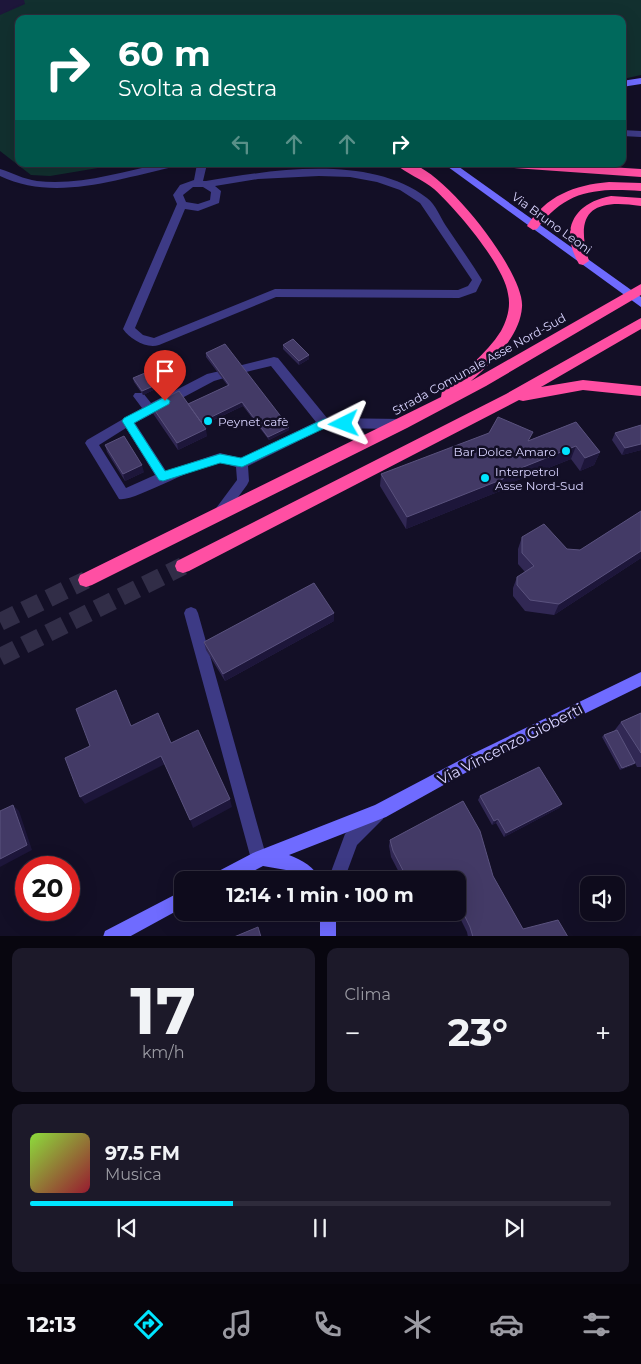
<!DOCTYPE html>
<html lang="it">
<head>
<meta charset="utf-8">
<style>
	body { margin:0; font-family:Montserrat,sans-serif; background:#1c1929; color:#f1f3f6; height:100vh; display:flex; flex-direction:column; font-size:19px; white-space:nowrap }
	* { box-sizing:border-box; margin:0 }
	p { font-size:16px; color:#9b9ba3 }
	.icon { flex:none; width:28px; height:28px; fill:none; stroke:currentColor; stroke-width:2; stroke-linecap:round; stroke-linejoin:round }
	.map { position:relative; height:936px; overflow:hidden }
	.panel { display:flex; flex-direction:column; gap:12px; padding:12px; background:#08060f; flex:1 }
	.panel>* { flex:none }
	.banner { position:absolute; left:15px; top:15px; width:611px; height:152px; border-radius:10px; box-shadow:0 5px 20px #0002,0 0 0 1px #2e2b3b; background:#00695c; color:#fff; overflow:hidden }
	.tools { position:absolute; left:580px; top:876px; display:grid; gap:10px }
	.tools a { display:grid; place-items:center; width:45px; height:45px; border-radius:10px; background:#0e0b1c; box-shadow:0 5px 20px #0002,0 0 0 1px #2e2b3b; font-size:25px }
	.speed { position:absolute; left:15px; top:856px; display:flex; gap:10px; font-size:25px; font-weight:700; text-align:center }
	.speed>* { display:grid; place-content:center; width:65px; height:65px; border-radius:50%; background:#0e0b1c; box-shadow:0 5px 20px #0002,0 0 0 1px #2e2b3b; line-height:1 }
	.speed .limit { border:8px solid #d22; background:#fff; color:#111 }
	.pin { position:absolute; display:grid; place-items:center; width:42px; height:42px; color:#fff; margin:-51px -21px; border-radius:50% 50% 50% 0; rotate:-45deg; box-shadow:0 0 5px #0007 }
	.pin .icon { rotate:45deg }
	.me { position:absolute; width:55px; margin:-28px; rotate:267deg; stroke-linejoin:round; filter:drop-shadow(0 0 4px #0008) }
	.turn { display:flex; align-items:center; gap:18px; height:105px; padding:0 20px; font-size:22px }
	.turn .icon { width:65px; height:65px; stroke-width:2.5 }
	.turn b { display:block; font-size:35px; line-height:42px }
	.lanes { display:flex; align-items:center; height:48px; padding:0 20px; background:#0003; justify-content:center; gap:25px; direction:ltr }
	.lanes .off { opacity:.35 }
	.big { font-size:38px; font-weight:700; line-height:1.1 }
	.panel .tile { flex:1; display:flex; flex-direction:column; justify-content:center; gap:8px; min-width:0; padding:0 18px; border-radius:10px; background:#1c1929 }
	.panel .dial { align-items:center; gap:0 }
	.dial b { font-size:65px; line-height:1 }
	.song { display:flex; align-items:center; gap:15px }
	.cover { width:60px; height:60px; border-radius:8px; background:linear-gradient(135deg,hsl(90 70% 55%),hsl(350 70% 35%)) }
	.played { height:5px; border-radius:2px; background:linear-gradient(90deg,#00e5ff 35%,#2e2b3b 35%) }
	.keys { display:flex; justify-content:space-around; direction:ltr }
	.heat { display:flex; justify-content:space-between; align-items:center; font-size:28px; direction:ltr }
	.panel .tiles { flex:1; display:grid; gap:12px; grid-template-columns:1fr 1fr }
	.tile:last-child { grid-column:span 2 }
	.trip { position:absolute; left:174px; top:871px; width:292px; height:50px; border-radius:10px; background:#0e0b1c; box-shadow:0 5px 20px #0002,0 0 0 1px #2e2b3b; font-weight:700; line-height:50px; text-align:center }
	.tabs { display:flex; height:80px; justify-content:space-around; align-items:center; background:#06040b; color:#9b9ba3 }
	.tabs .icon { width:35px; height:35px }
	.tabs .active { color:#00e5ff }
	.tabs b { font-size:22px; color:#f1f3f6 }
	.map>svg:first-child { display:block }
	.green { fill:#12302f }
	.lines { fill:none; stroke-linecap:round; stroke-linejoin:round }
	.highway-tunnel { stroke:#312d47; stroke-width:18; stroke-dasharray:18 9; stroke-linecap:butt }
	.lane { fill:#3d3a85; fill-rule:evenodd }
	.street { fill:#3d3a85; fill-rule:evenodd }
	.secondary { fill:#6f6bff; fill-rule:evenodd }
	.highway { fill:#ff4fa3; fill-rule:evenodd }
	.wall { fill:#312854 }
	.shaded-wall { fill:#1d163a }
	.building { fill:#433a66; stroke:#5a527e }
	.route { fill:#00e5ff; stroke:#0095a6 }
	.poi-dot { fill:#00e5ff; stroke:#130f26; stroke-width:2 }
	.labels { text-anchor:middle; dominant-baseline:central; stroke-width:5; stroke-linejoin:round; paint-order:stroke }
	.street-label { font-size:12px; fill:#d9d4ff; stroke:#130f26 }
	.poi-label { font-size:12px; fill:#d9d4ff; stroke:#130f26; text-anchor:start }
	.near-street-label { font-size:15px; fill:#d9d4ff; stroke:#130f26 }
</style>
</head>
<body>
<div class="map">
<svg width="641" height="937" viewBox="0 0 641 937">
	<rect width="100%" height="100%" fill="#130f26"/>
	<path class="green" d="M0,0H641V75L623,79L622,19H19V164H122L50,176L31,175L0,151Z"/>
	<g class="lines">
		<path class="highway-tunnel" d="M0,622L86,580
			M0,657L183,566"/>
		<path class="lane" d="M622,130L641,131V137L622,136Z
			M197,164H207L203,181H206C272,170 370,154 427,198C436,205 440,217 446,226C458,244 471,262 482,280L476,292L459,298L276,297L159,345C146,349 130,339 123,329L177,204L173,195L180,185L194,180ZM319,176L350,177L377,182L400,190L420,203L472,280L468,286L458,290L275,289L154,338L143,335L135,328L185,209L198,211L219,203L221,191L215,186L258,179ZM193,187H203L211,192L210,200L198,204L186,202L183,195Z
			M274,357L278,358L327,418L402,419L408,424L402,429L325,428L248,466L249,481L247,485L222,519L217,520L212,519L211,515L237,480L236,467C231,466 226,463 221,463C198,463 133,503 119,499L85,443L87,440L142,408L133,396L135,393H143L151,403L207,374L220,371L226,375L224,378L214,381L135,423L166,471L220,453L241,458L316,422L271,366L242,373L236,369L238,366ZM126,428L155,475L126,488L99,445Z
			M191,607L196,609L198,613L267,859L265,865L259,867L253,865L251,859L184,613L186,609Z
			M377,805L383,807L385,813L383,819L357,845L344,880H328L345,834L371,807Z"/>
		<path class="street" d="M160,164H178L173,167C118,179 54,202 0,176V169C13,173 23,179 37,181C78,186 121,172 160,164Z"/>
		<path class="secondary" d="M641,78V84L622,87V81Z
			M444,164H455L641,297V307Z
			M641,672V686L476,767L386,817L289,855C302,860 315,867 320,880H300L286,870L263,866L236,880H211L213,874L253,853L375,805L466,757Z
			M182,891V908L129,937H103L105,931Z
			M320,912H336V937H320Z"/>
		<path class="highway" d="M396,164C401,164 407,163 411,164C445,171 525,273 522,307C520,337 492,362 471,381L641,284V295L486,386L407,428L92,585L86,587L80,585L78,580L80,575L441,397L442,391C462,372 486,355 501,331C507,320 511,307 508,294C504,265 456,209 434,189C424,180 403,172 396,164Z
			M508,164H562L641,169V177L514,168Z
			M609,182L641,183V191C595,188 566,190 537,229L533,230L527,226C546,196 574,185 609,182Z
			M611,196L641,198V206C592,198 574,212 589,261L583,265L579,264C559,229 574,203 611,196Z
			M641,318V329L541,387L583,380L641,386V396L583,390L523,401L519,400L189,571L183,573L177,571L175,566L177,561L506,394Z"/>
	</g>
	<path class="wall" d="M283,345L309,359L299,365L283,349Z
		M206,353L289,430L269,440L243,406L203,425L207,436L178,450L152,412L151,405L188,404L228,386L206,357Z
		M133,378L165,381L166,384L143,395L134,382Z
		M576,422L600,452L594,465L580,471L571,459L503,486L500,491L406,529L380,486L381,474L530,440Z
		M641,425V450L622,455L612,440L615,433Z
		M105,445L144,472L125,481L107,452Z
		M641,511V558L554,615L525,611L513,596V588L517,577L525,572L518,564V549L522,537L567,549L580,550Z
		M334,621L225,681L206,650L204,642Z
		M641,713V767H637L635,763L633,765L620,770L602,737L604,735L614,731L621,722Z
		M480,796L562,804L559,808L504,837L496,823L492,825L478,800Z
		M390,840L493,876L523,929L568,937H468L467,932L457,912H458V880H403L391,857L389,846Z"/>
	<path class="shaded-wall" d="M0,0H24L25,4L0,15Z
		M309,355V359L299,365V361Z
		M165,381L166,384L143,395L142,391Z
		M242,402L243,406L200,426L199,422Z
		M289,427V430L269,440L268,437Z
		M206,429L207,436L178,450L177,443Z
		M641,444V450L622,455L625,448Z
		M576,446L571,459L503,486L500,491L406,529L407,517L506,474Z
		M600,452L594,465L580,471L585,458Z
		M142,465L144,472L125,481L123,474Z
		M641,551V558L554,615L559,604Z
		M334,613V621L225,681L223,674Z
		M161,756L165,764L85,804L80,797Z
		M635,763L633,765L620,770L622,768Z
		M230,799L232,807L193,828L190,820Z
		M562,804L559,808L504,837L506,833Z
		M13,805L19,811L32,850L0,867V859Z
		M498,819L496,823L492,825L494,821Z"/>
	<path class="building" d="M293,339L309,355L299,361L283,345Z
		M225,344L289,427L268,437L242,402L201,422L188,404L229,385L206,353Z
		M157,368L165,381L142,391L133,378Z
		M179,391L206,429L177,443L151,405Z
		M498,417L533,432L528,441L576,422L600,452L585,458L576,446L506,474L503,479L407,517L381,474L489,433Z
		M641,425V444L625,448L615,433Z
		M124,436L142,465L123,474L105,445Z
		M641,511V551L559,604L530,600L517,585V577L534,566L522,553V537L544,524L567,549L580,550Z
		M314,583L334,613L223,674L204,642Z
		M116,690L131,726L158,713L171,743L198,730L230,799L190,820L161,756L80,797L65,758L90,746L76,709Z
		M641,713V753L621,722Z
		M617,730L635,763L622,768L604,735Z
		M539,767L562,804L506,833L498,819L494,821L480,796Z
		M463,801L480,831L493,876L523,929L558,920L568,937H473L470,927L458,902V880H445L442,873L408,880L393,851L390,840Z
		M13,805L27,845L0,859V811Z
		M258,927L261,937H234Z"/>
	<path class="route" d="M165,397L170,401L169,404L134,423L165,471L220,454L241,458L324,419L344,420L349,424L344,429L325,428L242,467L220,463L163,481L159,480L122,421L124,418Z"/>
	<g class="poi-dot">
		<circle cx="208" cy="421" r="5"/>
		<circle cx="566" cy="451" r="5"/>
		<circle cx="485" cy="478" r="5"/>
	</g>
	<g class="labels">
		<g class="street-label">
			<text transform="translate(552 223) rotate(36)">Via Bruno Leoni</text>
			<text transform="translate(479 364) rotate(-29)">Strada Comunale Asse Nord-Sud</text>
		</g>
		<g class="poi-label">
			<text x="218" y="421">Peynet cafè</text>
			<text x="556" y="451" text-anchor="end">Bar Dolce Amaro</text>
			<text x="495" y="471">Interpetrol<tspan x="495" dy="14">Asse Nord-Sud</tspan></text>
		</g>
		<g class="near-street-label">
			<text transform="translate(510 744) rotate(-27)">Via Vincenzo Gioberti</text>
		</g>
	</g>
</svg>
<div class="tools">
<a><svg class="icon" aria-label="sound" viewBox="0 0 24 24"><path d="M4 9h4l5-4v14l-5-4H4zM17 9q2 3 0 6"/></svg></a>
</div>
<div class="speed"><div class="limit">20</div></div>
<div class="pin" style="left:165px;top:401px;background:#d93025"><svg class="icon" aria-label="arrive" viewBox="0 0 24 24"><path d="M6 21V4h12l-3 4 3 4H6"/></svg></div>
<svg class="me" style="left:344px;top:424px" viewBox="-20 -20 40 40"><path d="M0-17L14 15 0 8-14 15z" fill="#00e5ff" stroke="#fff" stroke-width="4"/></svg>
<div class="trip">12:14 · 1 min · 100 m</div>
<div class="banner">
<div class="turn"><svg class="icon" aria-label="right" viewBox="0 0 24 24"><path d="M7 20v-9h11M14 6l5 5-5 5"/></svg><div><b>60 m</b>Svolta a destra</div></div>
<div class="lanes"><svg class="icon off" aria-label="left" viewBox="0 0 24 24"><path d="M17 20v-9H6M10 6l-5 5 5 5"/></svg><svg class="icon off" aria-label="ahead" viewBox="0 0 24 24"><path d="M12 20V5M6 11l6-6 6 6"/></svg><svg class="icon off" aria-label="ahead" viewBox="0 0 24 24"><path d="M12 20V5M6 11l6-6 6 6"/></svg><svg class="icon" aria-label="right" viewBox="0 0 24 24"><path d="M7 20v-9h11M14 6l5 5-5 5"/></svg></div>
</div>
</div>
<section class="panel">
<div class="tiles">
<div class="tile dial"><b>17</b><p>km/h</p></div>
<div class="tile"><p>Clima</p>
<div class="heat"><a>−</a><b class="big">23°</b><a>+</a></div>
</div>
<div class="tile">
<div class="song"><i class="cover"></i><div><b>97.5 FM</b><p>Musica</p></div></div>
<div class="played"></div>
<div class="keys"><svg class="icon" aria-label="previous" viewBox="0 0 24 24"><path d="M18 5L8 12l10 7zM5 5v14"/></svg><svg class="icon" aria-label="pause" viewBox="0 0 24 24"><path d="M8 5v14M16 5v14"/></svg><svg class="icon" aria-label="next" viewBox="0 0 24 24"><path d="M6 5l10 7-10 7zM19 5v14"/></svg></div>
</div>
</div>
</section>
<nav class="tabs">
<b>12:13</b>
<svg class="icon active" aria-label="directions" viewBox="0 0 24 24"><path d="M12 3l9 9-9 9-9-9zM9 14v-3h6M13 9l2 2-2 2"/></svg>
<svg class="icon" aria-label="music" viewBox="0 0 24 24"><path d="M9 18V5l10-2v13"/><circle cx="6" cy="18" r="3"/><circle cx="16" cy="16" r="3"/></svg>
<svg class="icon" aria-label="phone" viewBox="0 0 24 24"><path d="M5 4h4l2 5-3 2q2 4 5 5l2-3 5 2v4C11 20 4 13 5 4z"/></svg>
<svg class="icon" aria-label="climate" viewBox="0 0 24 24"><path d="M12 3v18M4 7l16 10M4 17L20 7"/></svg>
<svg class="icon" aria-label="car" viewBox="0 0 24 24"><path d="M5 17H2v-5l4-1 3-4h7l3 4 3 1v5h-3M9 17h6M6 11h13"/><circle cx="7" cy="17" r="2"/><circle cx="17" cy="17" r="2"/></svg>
<svg class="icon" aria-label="filters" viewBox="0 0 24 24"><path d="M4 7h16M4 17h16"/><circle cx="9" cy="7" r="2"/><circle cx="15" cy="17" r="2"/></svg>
</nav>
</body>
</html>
